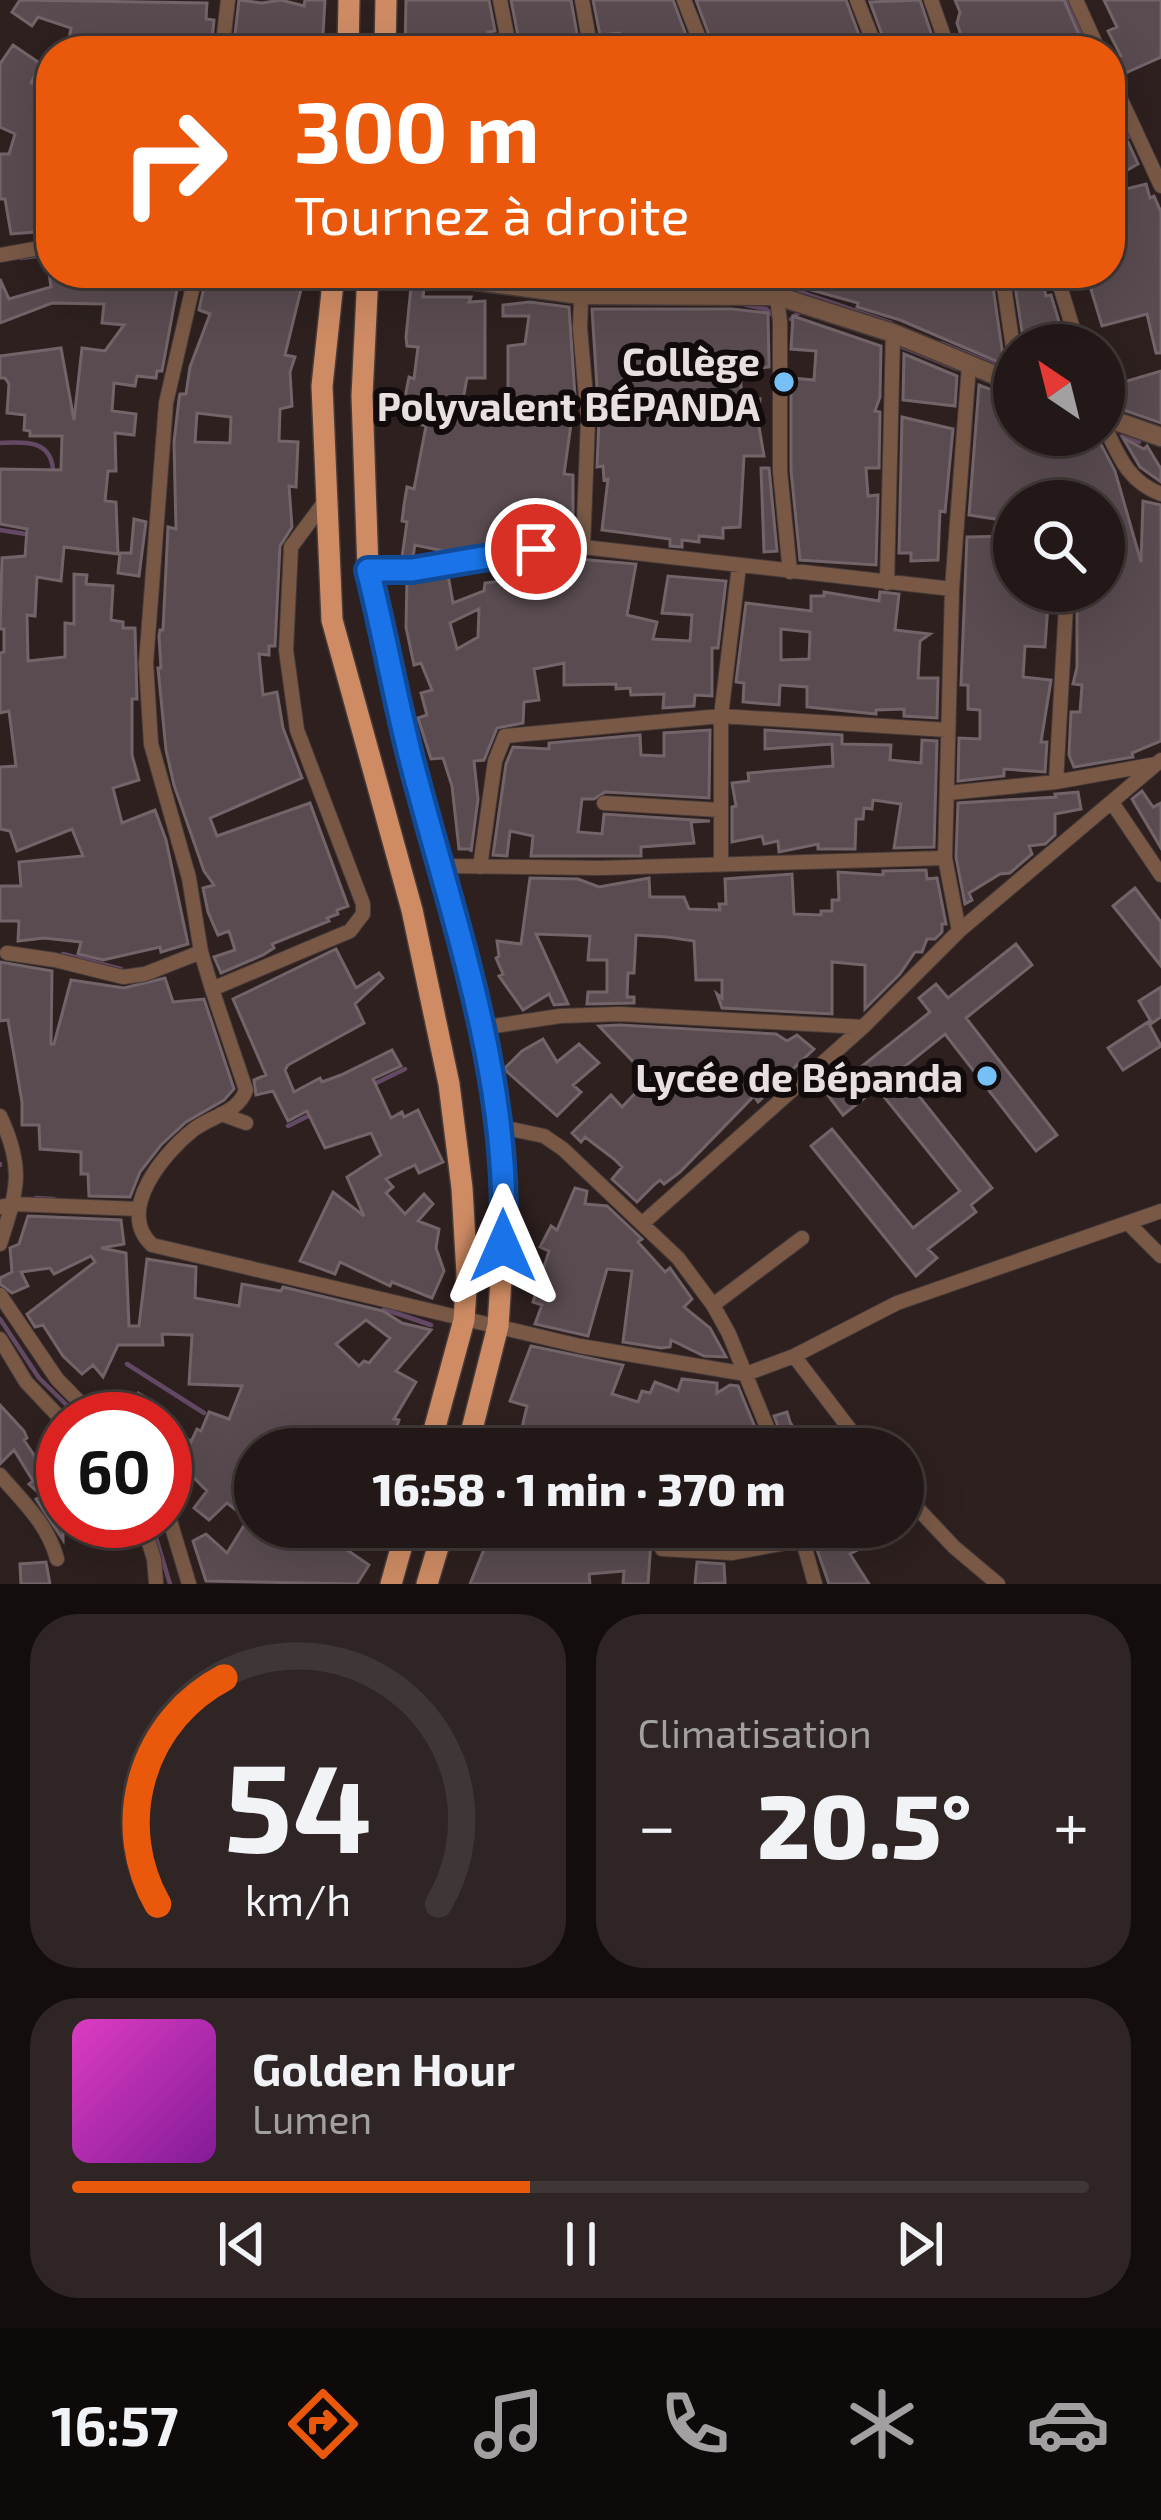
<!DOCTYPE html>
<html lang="fr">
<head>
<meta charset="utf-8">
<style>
	body { margin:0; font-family:"Exo 2",sans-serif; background:#2e2524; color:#f1f3f6; height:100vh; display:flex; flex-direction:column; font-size:45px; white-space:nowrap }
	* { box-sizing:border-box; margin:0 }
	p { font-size:39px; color:#a2a0a1 }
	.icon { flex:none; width:66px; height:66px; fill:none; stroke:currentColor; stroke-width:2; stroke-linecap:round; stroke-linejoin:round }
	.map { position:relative; height:1584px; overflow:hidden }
	.details { display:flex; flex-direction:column; gap:30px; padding:30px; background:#130d0d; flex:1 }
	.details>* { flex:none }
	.top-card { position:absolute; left:36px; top:36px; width:1089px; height:252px; border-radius:48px; box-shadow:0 12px 48px #0002,0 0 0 3px #3f3736; background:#ea580c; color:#fff; overflow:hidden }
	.needle { width:78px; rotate:325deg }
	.controls { position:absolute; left:993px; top:324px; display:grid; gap:24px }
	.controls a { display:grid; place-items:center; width:132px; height:132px; border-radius:50%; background:#221817; box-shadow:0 12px 48px #0002,0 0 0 3px #3f3736; font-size:60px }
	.speed { position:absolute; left:36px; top:1392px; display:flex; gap:24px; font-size:60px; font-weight:700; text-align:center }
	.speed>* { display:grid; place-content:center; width:156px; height:156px; border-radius:50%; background:#221817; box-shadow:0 12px 48px #0002,0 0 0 3px #3f3736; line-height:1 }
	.speed .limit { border:18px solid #d22; background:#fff; color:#111 }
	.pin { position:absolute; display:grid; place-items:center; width:102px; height:102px; color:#fff; margin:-51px; border:6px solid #fff; border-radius:50%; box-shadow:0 3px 12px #0007 }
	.me { position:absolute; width:132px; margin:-66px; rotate:0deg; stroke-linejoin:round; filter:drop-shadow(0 0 9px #0008) }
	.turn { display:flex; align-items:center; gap:42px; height:252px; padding:0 60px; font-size:54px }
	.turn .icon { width:156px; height:156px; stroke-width:2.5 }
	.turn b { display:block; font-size:84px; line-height:102px }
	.big { font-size:90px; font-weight:800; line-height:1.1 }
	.details .card { flex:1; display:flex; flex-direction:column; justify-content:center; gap:18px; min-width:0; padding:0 42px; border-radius:48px; background:#2e2524 }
	.details .dial { align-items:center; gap:0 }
	.dial svg { height:312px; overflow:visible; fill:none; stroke:#3f3736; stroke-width:7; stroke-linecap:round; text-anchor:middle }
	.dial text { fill:#f1f3f6; stroke:none }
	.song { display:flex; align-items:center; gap:36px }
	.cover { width:144px; height:144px; border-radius:18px; background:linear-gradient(135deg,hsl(310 70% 55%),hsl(290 70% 35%)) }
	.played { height:12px; border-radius:6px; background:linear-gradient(90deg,#ea580c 45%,#3f3736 45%) }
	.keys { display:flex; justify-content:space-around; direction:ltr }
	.heat { display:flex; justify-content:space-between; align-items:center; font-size:66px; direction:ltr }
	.details .tiles { flex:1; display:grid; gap:30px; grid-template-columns:1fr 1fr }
	.card:last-child { grid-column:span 2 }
	.trip { position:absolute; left:234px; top:1428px; width:690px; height:120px; border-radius:60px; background:#221817; box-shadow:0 12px 48px #0002,0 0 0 3px #3f3736; font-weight:800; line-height:120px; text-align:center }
	.tab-bar { display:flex; height:192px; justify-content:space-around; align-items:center; background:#0e0a09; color:#a2a0a1 }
	.tab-bar .icon { width:84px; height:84px }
	.tab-bar .active { color:#ea580c }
	.tab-bar b { font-size:54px; color:#f1f3f6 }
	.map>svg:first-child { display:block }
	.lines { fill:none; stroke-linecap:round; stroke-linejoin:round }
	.stream { stroke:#644964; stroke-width:4.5 }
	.building { fill:#594b50; stroke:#726469; stroke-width:3; fill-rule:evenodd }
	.minor-casing { stroke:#473b3a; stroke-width:16 }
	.tertiary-casing { stroke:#473b3a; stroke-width:21 }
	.primary-casing { stroke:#473b3a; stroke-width:24 }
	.minor { stroke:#795946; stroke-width:14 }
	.tertiary { stroke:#795946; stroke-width:18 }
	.primary { stroke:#cf8c64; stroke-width:21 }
	.route-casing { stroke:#114b97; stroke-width:30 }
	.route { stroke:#1a73e8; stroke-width:21 }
	.poi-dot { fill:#76c0f7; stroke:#110c0b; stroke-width:4.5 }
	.labels { text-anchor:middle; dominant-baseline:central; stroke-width:12; stroke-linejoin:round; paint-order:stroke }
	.poi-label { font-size:39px; font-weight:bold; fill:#e8dfdf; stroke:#110c0b; text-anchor:end }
</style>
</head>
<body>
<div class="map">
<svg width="1161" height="1584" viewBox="0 0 1161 1584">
	<rect width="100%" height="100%" fill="#2d201f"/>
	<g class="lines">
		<path class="stream" d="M1068,0L1090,51
			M1110,95L1129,137
			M21,258L51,254
			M506,273L513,274
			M786,282L797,291L891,323
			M746,305L766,309L775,317
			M791,319L801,311
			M941,343L1008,370
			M900,346L957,369
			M1123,436L1139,442
			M0,443C24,442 50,439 53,469
			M0,530L32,535
			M63,954L121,969
			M372,1085L405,1069
			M288,1126L314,1113
			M0,1164V1165
			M36,1198L54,1199
			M384,1309L431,1325
			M0,1319L39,1378L81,1419
			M127,1364L204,1413
			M151,1521L170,1584"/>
	</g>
	<path class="building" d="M20,0L207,3L206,19L214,20L211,51H67L71,28L38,17L32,26L12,12Z
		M239,0L262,3L281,0L304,6L305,0H325L323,34L316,51H233Z
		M406,0H489L495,31L488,32L490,41L483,43L486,51H405Z
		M511,0H571L580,51H521Z
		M593,0H673L692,51H626L620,33L600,35Z
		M696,0H846L862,43L853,44V51H715Z
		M920,0L937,51H888L870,2Z
		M955,0H1064L1080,37L1073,40L1079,51H960L956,37L961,35L957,23L960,12Z
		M1104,0H1161V57L1123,74L1116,59L1121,56L1108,31L1117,27Z
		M13,45L41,64L31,83L42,85L40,93L51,96V186L48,231L11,234L5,199H0V154H9L15,134L0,127V64Z
		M1110,117L1121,144L1128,142L1138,164L1110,180Z
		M1146,184L1150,198L1154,196L1161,212V353H1156L1147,314L1102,326L1086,273H1110V193Z
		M49,273H102L104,286L142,284L143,273H180L162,371H157L156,378L137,376L135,386L114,383L112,411L136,414L134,435L115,433L116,471H108L105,501L116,502L118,554L64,547L61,581L37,577L35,616L27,615L28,661L65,657V623L74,624V574L87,575L86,584L113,586L111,620L123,622V628H135L137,699H132V755L139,780L113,788L122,823L155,810L166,840L188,944L161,952L160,947L103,960L78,954L81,942L44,938L18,941L19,921H0V886H21L19,862L83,856L72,829L17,851L10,831L0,829V767L16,766L9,711L0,713V653L4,652V629H0L2,558L25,556L27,529L0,524V469L61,470L62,436H30V431L24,430L25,415L7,413L9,384L5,378H0V356L61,348L74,420L82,348L105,351L124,325L102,323L104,304L52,303L0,323V279L9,299L51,287Z
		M207,273H266L287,281L290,273H305L285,355L295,357L290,372L292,406L280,409L279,441L298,442L296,487L289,486L292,527L280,546L275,646H269V655L259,654L263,695L277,692L283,728L302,778L210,818L217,836L310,803L348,906L337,910L338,914L327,918L329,921L272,944L274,948L263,955L221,973L214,957L235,950L229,931L218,935L208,912L203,888L214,885L204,871L174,785L166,750L158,668H161L159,636L160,630H163L168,527L176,529L174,442L179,399L180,394H186L190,367L210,314L199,310ZM197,413L231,417L230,443L195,442Z
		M785,273H991L1003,356L1010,367L900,320L857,307L858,303L811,290L812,286L786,279Z
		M1013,273H1041L1046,296L1051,295L1066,345H1024Z
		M411,287L424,288L423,297H471L469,302L485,301V378H467L462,405L508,407V346L525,344L529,316H503V305L530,302L569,307L575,396L564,474L573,475V514H564L565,537L551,538L550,525L521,529L522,541L448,552L415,545L413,556L402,557L407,522L402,521L404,505L407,487L414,489L426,426L401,418L409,377L414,379L418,347L407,346L406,337Z
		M592,309H732L768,313L769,367L740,370L742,401L760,399L758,421L764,456H744L740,527L723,528V538L699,536V542L682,540V547L670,546V539L602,530L608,479L604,480L603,466L597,467L599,419Z
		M793,316L881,346L880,397L875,411L880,412L879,468H866L868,496L878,495L876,565L800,560L791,470V378L814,380L816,351L791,349Z
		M904,354L957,376L955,406L903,400Z
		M1161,371V423L1115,407L1110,386Z
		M979,385L992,390L991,395L1014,399V435H1096L1115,471L1141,562L1143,501L1161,505V741L1132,753L1133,757L1074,767L1069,755L1071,712H1080L1082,685L1073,684L1077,667V607L1070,591H1104V501H1014V522L969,515Z
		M902,417L953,429L945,512L940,511L938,560L911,561V553H899Z
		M1123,438L1144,449L1147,446L1161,469V482L1140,467Z
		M761,468H769L777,551L764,552Z
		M134,519L146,522L139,576L118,573L120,553H131Z
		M1014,536V591H1049L1045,647L1025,646L1023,677L1051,680L1041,742H1047L1045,772L1004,769V776L958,781L959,738L980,739V710L968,709V685H961L967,537Z
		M578,559L636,564L627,615L657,622L653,639L690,641L692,615L662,613L668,576L726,581L718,648H712V696L695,695L694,706L663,708L664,694L631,695L630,688L616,689V684L564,685V663L534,669L539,700L524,702L523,723L497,728L484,760L474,761L478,799L471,852V849H459L452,786L443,758L431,759L418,718L427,715L421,693L432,690L421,663L414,665L406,627L407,579L448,575L453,603L484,591L485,583L501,581V567L516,564V585L520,588H542L547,569L555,571L556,560ZM479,609L478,637L457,649L450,623Z
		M824,592L879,601L880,592L899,594L895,630L930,634L920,641L918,678H938L937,718L904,716V709L876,710V714L807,707V687L780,685L779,705L743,702L744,683L736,682L746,603L811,611V596H824ZM781,629L810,632L809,659L781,660Z
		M710,730L709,798L605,792L594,799H582L578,832L602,834L604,814L710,821L691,822L694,843L641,847V856H531L533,836L510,831L507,856L493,855L506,764L513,747L549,749V743L640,735L641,755L664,756V733Z
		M765,730L842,735V744L891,745L890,760L921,763L922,740L937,741L934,847L894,848L901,804L873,800L872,809L864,808L863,819H856L855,849H818V844L779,852L778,841L764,844L762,836L732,842V807L736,806L732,783L749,781L748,773L833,766L832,744L765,749Z
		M1142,791L1153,807L1161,803V848L1132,799Z
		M1078,792L1081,809L1055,814V835L1045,844L1029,846L1032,854L1010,873L1000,874L969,893L972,900L965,904L956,857L958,803L1056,797L1055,794Z
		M926,870L927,879L937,878L946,924H942V932L935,939H927L922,952H915L900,974L865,1009V965L832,962V1014L722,1008L717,994L722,998V980H696L694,941L667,937L636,935L634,973H628L627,997H634V1003L587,1004L588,992H607V960H588L590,936L536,934L568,1004L554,1005L549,994L523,1010L499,976L503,974L496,958L499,956L497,941L521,944L530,878L578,879L599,887L649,878L650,897H684L689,909L720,910L719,904H726L725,879L792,874L794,914L821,915V911H832V900H839L838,872L883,875V871Z
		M1135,888L1161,922V966L1113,906Z
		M1016,944L1032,965L966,1018L1057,1135L1036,1151L945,1034L899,1071L992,1188L971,1205L976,1212L928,1249L937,1258L916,1276L811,1146L832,1129L913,1228L960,1191L877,1088L843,1115L827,1094L930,1012L919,998L936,984L948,998Z
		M336,949L356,988L379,973L383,978L355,1004L364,1023L288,1065L285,1070L294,1092L320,1078L322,1082L341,1075L392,1050L401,1066L373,1079L391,1118L402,1112L404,1117L418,1110L443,1162L419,1173L415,1165L386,1179L393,1187L386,1193L405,1214L424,1194L433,1204L418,1221L439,1229L436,1248L444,1271L432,1298L392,1282L390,1286L340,1262L335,1274L300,1261L333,1192L364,1216L347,1177L381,1155L371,1133L325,1148L307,1111L288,1121L273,1091L256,1095L254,1080L266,1075L233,999Z
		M0,962L52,971L51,1044H54L71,980L124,988L165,978L173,1002L204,999L234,1089L224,1100L186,1122L161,1145L140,1172L130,1197L89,1196L88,1174H81V1152L40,1149L39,1125H22V1102L8,1020L0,1021Z
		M1161,987V1017L1152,1023L1139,1001Z
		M1148,1022L1161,1046L1123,1070L1108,1048Z
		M620,1025L776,1034L787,1041L797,1035L814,1049L758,1102L754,1096L680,1172L664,1184L660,1180L655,1184L637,1202L612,1179L622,1167L614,1159L585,1137L581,1142L572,1133L611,1095L622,1107L644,1084L634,1075L640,1069L599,1026Z
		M543,1039L557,1062L579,1044L599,1063L573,1085L581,1092L557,1116L504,1069L522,1051Z
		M575,1188L587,1191L585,1204L607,1206L642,1239L638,1242L665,1272L670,1268L692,1299L684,1307L710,1328L726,1357L704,1356L671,1340L670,1347L661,1348L623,1342L632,1271L607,1269L588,1336L535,1324L542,1305L533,1302L549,1251L540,1247L551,1226L557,1230Z
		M28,1216L121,1220L124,1244L101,1248L126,1253L129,1326H139L147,1259L196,1267L195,1298L239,1306L242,1284L281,1291L283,1287L383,1311L402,1323L431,1330L396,1371L416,1382L394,1419L399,1420L389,1449H255V1527H333L328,1537L369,1565L357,1584L206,1581L193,1541L206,1534L227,1553L248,1519L227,1503L209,1520L194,1508L207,1491L192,1476L185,1475L172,1490L165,1485V1419H151L129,1408L138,1393L154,1402L152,1406L191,1442L197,1429L201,1431L209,1412L229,1419L242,1386L189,1384L192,1335L162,1334L163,1345H118L103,1377L93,1365L82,1374L63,1356L43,1325L35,1327L27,1314L95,1262L91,1256L54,1274L50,1268L21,1272L28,1286L12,1293L0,1284V1278L12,1272L10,1248L19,1244ZM366,1320L390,1338L369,1363L364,1361L359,1366L336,1344Z
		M531,1346L623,1365L612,1394L638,1402L642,1391L650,1393L655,1382L678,1391L682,1379L717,1383V1393L730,1385L738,1386L764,1449H517L527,1406L510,1401Z
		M0,1405L24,1431L27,1438L24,1440L44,1470L53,1462L63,1473V1540L36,1499L42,1496L29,1484L33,1481L14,1450L0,1464Z
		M787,1412L790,1422L806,1449H787L774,1416Z
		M493,1527H652L648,1584H623L624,1571L589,1574L590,1584H470Z
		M694,1527H788V1531L731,1542L693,1540Z
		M818,1527H857L869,1544L850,1554L869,1584H829L814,1541L826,1535Z
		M46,1562L50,1584H21L20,1564Z
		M697,1562L724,1564L725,1583L695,1584Z"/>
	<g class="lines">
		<g class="minor-casing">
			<path id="minor" d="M500,0L510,51
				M582,0L591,51
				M684,0L704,51
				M857,0L877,51
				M931,0L949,51
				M1076,0L1099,51
				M222,51L228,0
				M1110,76L1161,186
				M0,255L51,246
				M196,273L166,403L146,663L151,744L189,878L201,952L212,989L350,931L363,914V904L297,730L286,650L291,547L326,500
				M582,273L580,328L588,420L583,547
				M774,273L780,322V471L790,572
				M1002,273L1014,354
				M1056,273L1078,345
				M1104,425C1119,456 1127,481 1161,494
				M368,570C441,569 511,549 583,547L952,589
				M887,583L893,333
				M1056,782L1066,606
				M948,793L1056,782L1156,764
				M604,803L720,810
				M1113,804L1161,875
				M945,858L959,931
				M721,864V716L739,566
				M442,866L601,868L945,858L952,589L969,365
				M480,867L495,761L505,736L721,716L948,730
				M7,953L55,960L123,977L145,974L201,952
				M212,989L246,1090C238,1113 211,1116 193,1130C164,1153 115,1211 152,1245L580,1346L746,1374L794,1356L865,1449
				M481,1028L560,1016L620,1014L863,1027
				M221,1114L246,1123
				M0,1116C25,1169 17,1191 0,1244
				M501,1127L544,1136L563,1149L678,1258L713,1305L729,1334L776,1449
				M0,1207L14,1204L138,1209
				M643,1223L863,1027L959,931L1161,760
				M1130,1225L1161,1256
				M0,1295L57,1379L96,1419
				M713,1305L802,1238
				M0,1339L26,1382L63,1421
				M794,1356L897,1303L1161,1211
				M0,1475C23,1502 48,1524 57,1559
				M903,1493L954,1547L998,1584
				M165,1504L189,1584
				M142,1521L154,1559L156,1582
				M799,1527L815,1584
				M662,1549L732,1553L802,1540"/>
		</g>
		<g class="tertiary-casing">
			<path id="tertiary" d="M416,273L581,295L777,296L893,333L1014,383
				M1104,417L1161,437"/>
		</g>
		<g class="primary-casing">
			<path id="primary" d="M348,51L349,0
				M385,51L386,0
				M334,273L322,386L332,620L412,910L449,1084L462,1188L467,1274L464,1320L429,1449
				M368,273L362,396L368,570L411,759L467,968L501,1127L505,1218L498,1326L467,1449
				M391,1584L407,1527
				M427,1584L444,1527"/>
		</g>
		<use href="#minor" class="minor"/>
		<use href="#tertiary" class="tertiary"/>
		<use href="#primary" class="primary"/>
	</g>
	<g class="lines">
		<g class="route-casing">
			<path id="route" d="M503,1246C512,1080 452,918 411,759C395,696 384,633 368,570H412L536,549"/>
		</g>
		<use href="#route" class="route"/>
	</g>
	<g class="poi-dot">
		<circle cx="784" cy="382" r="12"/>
		<circle cx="987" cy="1076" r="12"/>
	</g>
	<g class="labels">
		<g class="poi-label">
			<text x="760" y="360">Collège<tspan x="760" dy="45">Polyvalent BÉPANDA</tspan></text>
			<text x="963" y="1076">Lycée de Bépanda</text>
		</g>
	</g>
</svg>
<div class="controls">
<a><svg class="needle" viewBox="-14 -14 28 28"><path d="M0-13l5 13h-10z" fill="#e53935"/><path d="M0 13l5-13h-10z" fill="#a2a0a1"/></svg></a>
<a><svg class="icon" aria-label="search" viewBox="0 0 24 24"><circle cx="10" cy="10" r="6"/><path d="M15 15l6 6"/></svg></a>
</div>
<div class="speed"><div class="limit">60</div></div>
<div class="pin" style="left:536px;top:549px;background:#d93025"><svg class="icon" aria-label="arrive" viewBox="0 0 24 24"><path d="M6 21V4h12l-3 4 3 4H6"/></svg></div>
<svg class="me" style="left:503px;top:1246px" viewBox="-20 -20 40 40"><path d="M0-17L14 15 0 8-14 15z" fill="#1a73e8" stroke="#fff" stroke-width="4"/></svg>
<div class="trip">16:58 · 1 min · 370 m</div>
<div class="top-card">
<div class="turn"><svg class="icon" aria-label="right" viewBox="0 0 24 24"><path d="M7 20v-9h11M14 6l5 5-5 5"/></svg><div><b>300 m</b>Tournez à droite</div></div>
</div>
</div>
<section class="details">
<div class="tiles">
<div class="card dial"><svg viewBox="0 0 100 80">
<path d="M14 69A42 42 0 1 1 86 69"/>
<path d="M14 69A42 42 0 0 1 31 11" stroke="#ea580c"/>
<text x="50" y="56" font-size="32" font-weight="700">54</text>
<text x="50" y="72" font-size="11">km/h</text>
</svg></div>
<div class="card"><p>Climatisation</p>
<div class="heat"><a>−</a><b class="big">20.5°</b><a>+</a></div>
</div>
<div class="card">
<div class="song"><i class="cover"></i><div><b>Golden Hour</b><p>Lumen</p></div></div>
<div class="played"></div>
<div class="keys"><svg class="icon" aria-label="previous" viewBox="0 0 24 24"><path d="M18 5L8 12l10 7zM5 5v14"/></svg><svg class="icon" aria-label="pause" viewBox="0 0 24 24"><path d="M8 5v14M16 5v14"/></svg><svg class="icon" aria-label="next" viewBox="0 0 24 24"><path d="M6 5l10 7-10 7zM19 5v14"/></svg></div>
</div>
</div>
</section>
<nav class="tab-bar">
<b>16:57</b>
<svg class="icon active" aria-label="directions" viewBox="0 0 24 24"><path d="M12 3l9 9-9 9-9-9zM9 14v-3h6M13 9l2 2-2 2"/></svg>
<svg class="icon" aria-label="music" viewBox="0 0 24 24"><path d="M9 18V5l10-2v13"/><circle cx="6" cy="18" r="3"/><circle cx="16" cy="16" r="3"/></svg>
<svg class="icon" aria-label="phone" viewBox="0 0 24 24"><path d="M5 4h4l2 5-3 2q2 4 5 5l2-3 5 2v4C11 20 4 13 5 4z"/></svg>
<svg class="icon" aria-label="climate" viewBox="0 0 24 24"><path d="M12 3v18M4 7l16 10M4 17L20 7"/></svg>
<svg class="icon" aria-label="car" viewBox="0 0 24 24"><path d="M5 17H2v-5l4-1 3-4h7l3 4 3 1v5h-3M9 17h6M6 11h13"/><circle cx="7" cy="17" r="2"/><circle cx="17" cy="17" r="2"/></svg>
</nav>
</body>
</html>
